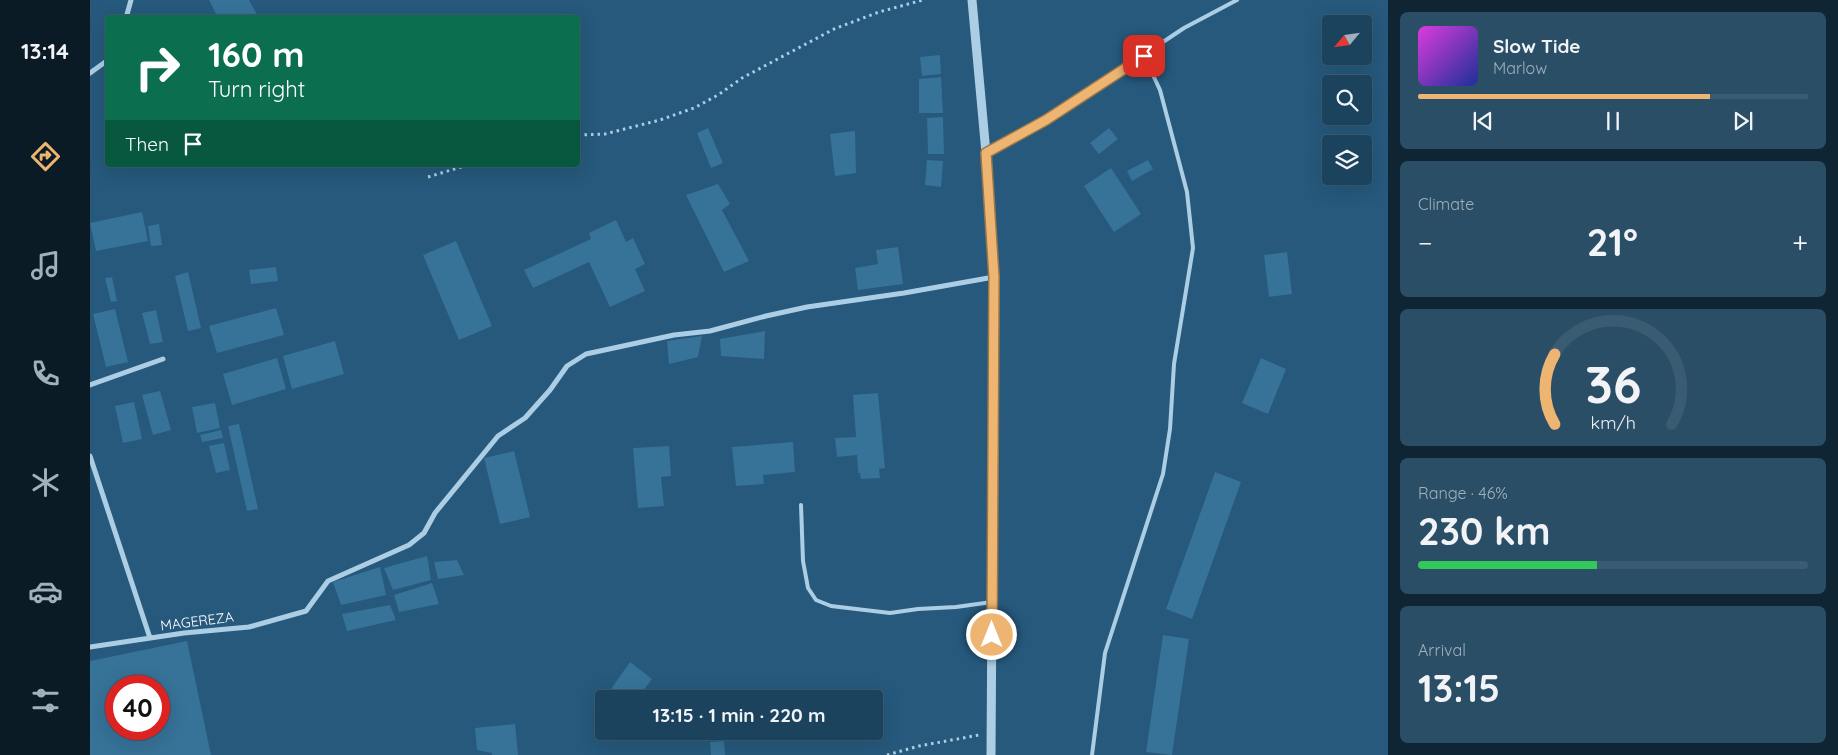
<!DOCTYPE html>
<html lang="en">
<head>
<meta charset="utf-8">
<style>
	body { margin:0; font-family:Quicksand,sans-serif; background:#294e66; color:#f1f3f6; height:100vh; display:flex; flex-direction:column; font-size:19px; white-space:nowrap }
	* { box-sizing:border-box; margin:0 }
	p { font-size:16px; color:#a0b0bc }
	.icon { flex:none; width:28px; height:28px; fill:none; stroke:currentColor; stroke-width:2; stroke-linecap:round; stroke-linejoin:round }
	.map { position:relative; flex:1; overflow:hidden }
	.side { display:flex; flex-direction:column; gap:12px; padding:12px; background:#0f2533; width:450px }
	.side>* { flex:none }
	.top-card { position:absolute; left:15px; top:15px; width:475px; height:152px; border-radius:5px; box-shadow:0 5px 20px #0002,0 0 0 1px #3a5c72; background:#0b6e4f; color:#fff; overflow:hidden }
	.needle { width:32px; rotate:241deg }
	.fabs { position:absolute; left:1232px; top:15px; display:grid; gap:10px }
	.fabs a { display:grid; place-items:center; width:50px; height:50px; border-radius:5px; background:#1c435d; box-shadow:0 5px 20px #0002,0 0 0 1px #3a5c72; font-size:25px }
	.speed { position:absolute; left:15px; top:675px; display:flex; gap:10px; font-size:25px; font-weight:700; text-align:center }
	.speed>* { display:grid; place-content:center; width:65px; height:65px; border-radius:50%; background:#1c435d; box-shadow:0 5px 20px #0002,0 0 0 1px #3a5c72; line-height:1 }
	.speed .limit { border:8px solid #d22; background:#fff; color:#111 }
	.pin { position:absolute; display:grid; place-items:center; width:42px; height:42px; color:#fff; margin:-21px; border-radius:10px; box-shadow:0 2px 8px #0006 }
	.me { position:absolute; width:55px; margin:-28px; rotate:0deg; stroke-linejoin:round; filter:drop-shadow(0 0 4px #0008) }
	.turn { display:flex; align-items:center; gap:18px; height:105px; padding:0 20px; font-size:22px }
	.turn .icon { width:65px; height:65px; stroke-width:2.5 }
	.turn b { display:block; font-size:35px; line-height:42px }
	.then { display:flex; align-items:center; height:48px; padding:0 20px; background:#0003; gap:10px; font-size:19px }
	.big { font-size:38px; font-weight:700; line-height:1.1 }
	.side .widget { flex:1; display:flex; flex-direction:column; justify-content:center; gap:8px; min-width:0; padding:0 18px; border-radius:8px; background:#294e66 }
	.side .dial { align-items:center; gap:0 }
	.dial svg { height:130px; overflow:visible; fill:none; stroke:#3a5c72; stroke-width:7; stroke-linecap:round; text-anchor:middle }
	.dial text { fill:#f1f3f6; stroke:none }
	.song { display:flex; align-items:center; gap:15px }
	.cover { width:60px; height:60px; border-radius:8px; background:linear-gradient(135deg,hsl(300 70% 55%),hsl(230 70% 35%)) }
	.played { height:5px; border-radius:2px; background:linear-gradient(90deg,#edb571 75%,#3a5c72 75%) }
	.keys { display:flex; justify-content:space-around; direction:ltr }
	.heat { display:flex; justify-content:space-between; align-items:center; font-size:28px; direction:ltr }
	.charge { height:8px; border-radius:4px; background:linear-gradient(90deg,#34c759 46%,#3a5c72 0) }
	.trip { position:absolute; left:505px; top:690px; width:288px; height:50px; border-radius:5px; background:#1c435d; box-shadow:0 5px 20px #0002,0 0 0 1px #3a5c72; font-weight:700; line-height:50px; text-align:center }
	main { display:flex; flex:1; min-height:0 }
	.menu { display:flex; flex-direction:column; width:90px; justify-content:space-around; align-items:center; background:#0b1b25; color:#a0b0bc }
	.menu .icon { width:35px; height:35px }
	.menu .current { color:#edb571 }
	.menu b { font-size:22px; color:#f1f3f6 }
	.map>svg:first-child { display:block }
	.building { fill:#377298; fill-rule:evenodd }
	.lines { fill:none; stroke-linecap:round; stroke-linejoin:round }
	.path { stroke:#abcee4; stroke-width:3; stroke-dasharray:2.5 4; stroke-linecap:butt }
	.service { stroke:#abcee4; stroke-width:4 }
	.minor { stroke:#abcee4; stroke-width:5 }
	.tertiary { stroke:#abcee4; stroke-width:9 }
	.route-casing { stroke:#9a7649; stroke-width:12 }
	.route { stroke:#edb571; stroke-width:9 }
	.labels { text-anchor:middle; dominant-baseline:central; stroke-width:5; stroke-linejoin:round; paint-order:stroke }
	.street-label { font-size:14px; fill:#fff; stroke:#26597c }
</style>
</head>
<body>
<main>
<nav class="menu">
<b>13:14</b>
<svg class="icon current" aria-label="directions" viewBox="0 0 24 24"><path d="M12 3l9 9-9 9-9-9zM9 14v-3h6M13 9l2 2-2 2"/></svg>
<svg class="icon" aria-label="music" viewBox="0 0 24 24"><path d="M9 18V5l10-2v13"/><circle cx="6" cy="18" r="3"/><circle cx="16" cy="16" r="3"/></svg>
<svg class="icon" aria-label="phone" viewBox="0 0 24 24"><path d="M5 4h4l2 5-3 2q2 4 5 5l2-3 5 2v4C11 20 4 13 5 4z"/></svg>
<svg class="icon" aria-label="climate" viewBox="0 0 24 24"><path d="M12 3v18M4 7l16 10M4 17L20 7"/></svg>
<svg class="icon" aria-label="car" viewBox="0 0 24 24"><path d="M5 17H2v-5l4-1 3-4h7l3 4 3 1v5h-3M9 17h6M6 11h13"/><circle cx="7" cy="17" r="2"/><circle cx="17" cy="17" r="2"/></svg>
<svg class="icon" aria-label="filters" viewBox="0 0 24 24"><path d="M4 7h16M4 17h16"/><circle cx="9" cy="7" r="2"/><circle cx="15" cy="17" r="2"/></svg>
</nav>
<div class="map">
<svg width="1298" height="755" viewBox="0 0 1298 755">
	<rect width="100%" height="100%" fill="#26597c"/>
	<path class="building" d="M119,0H159L169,18H128Z
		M850,55L851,74L832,76L830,57Z
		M851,77L853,113H829V79Z
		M853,117L854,154H838L837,118Z
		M618,128L633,163L621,168L607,133Z
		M1019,128L1028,139L1009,154L1000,143Z
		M765,131L766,173L745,176L740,134Z
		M837,160L853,161L851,187L835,185Z
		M1058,160L1063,169L1042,181L1037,171Z
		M1021,168L1051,214L1024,232L994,186Z
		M628,184L640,204L632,210L659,261L634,272L596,195Z
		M52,212L58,241L6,251L0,223Z
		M526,220L536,242L543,238L555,264L545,269L555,291L520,307L499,262L443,288L434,270L501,239L499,233Z
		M69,224L72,245L61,246L58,226Z
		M366,241L402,326L369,340L333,255Z
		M808,247L813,284L768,290L765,268L788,264L786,250Z
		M1197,252L1202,294L1179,297L1174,255Z
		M186,267L188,281L161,284L159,270Z
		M98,272L111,328L98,331L85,276Z
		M22,277L27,301L21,302L15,278Z
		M186,308L194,335L127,353L119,326Z
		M25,309L38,362L16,367L3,314Z
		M66,310L73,342L60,344L52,313Z
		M675,331L674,359L631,356L630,339Z
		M612,336L608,357L579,364L577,341Z
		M245,341L254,374L202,389L193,356Z
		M187,358L196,389L142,405L133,374Z
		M1171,358L1196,369L1178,414L1152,403Z
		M70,391L81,430L63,435L52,395Z
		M788,393L795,468L789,469L790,478L771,479L770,473H768L767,455L747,457L745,438L766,437L763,395Z
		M44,402L52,439L33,443L25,406Z
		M125,403L130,428L107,433L102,407Z
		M149,424L168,509L157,511L138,426Z
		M131,430L133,438L112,442L110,435Z
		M703,442L705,472L673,475L674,484L646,486L642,447Z
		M134,443L140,470L126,473L119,446Z
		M579,446L581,476L571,477L574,506L548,508L543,448Z
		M424,451L440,517L410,524L394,458Z
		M1125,472L1151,482L1102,619L1076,609Z
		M337,556L341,580L303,590L294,568Z
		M367,560L374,575L348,579L344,562Z
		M290,567L296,595L251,605L243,582Z
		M342,583L349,604L309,612L304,595Z
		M300,605L306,620L257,631L252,614Z
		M1073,635L1099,639L1082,755L1056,752Z
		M97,641L121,755H0V661ZM26,686H69V729H26Z
		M540,662L562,679L547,699H514Z
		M651,692L720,696V699H651Z
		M425,724L428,755H402V753L387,750L385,728Z
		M655,731H671V735L654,734Z
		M680,731H692V734L680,733Z
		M634,741L635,755H621L620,742Z"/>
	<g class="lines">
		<path class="path" d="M488,135L515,134L570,120L604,108L628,95L652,78L744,29L789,12L833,0
			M338,177L378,165
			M797,755L829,746L889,735"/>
		<path class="service" d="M898,152L956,120L1094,28L1147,0
			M711,505L713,561L718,588L726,600L741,606L800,613L828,609L866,607L902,602
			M1002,755L1015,653L1073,474L1080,429L1084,364L1103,248L1097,192L1070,90L1054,56"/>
		<path class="minor" d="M36,18L41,0
			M0,73L18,60
			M0,385L73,359
			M0,456L60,638
			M0,647L94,633L159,627L216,611L238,581L319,545L334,533L345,513L408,436L435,418L460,390L477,366L496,354L584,335L620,331L676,316L717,307L814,293L904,277"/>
		<path class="tertiary" d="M882,0L896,153L904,277L901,755"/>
	</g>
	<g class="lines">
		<g class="route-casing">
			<path id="route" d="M902,635L904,277L896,153L956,120L1054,56"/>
		</g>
		<use href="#route" class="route"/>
	</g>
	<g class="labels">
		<g class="street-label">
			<text transform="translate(107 621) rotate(-7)">MAGEREZA</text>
		</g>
	</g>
</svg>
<div class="fabs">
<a><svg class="needle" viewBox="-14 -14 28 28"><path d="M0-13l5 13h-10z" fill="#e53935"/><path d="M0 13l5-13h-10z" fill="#a0b0bc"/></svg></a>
<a><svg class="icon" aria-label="search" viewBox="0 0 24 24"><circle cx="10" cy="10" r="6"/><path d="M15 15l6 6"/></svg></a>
<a><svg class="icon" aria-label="layers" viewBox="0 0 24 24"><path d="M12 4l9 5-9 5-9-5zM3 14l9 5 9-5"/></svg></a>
</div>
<div class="speed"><div class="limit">40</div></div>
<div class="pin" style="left:1054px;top:56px;background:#d93025"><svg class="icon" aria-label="arrive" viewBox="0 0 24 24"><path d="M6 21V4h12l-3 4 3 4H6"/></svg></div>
<svg class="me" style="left:902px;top:635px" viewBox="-20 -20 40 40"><circle r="17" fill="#edb571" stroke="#fff" stroke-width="3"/><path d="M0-11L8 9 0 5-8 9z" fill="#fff"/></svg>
<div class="trip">13:15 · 1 min · 220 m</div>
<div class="top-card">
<div class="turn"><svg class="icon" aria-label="right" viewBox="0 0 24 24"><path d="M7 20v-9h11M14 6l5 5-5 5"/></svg><div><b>160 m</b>Turn right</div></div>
<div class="then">Then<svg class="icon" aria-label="arrive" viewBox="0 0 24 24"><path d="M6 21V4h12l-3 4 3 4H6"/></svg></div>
</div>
</div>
<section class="side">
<div class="widget">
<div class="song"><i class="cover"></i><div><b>Slow Tide</b><p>Marlow</p></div></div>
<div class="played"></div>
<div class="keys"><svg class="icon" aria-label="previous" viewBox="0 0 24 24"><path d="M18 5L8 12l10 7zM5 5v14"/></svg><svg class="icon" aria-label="pause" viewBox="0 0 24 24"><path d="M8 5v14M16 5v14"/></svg><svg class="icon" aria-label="next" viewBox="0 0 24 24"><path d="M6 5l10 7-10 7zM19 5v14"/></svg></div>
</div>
<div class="widget"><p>Climate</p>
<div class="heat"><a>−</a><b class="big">21°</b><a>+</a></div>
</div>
<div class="widget dial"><svg viewBox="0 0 100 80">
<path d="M14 69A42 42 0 1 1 86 69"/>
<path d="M14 69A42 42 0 0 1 14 26" stroke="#edb571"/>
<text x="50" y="56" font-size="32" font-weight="700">36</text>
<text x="50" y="72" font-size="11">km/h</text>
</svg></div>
<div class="widget"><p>Range · 46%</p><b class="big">230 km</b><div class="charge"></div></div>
<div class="widget"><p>Arrival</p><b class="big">13:15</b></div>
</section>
</main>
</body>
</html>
